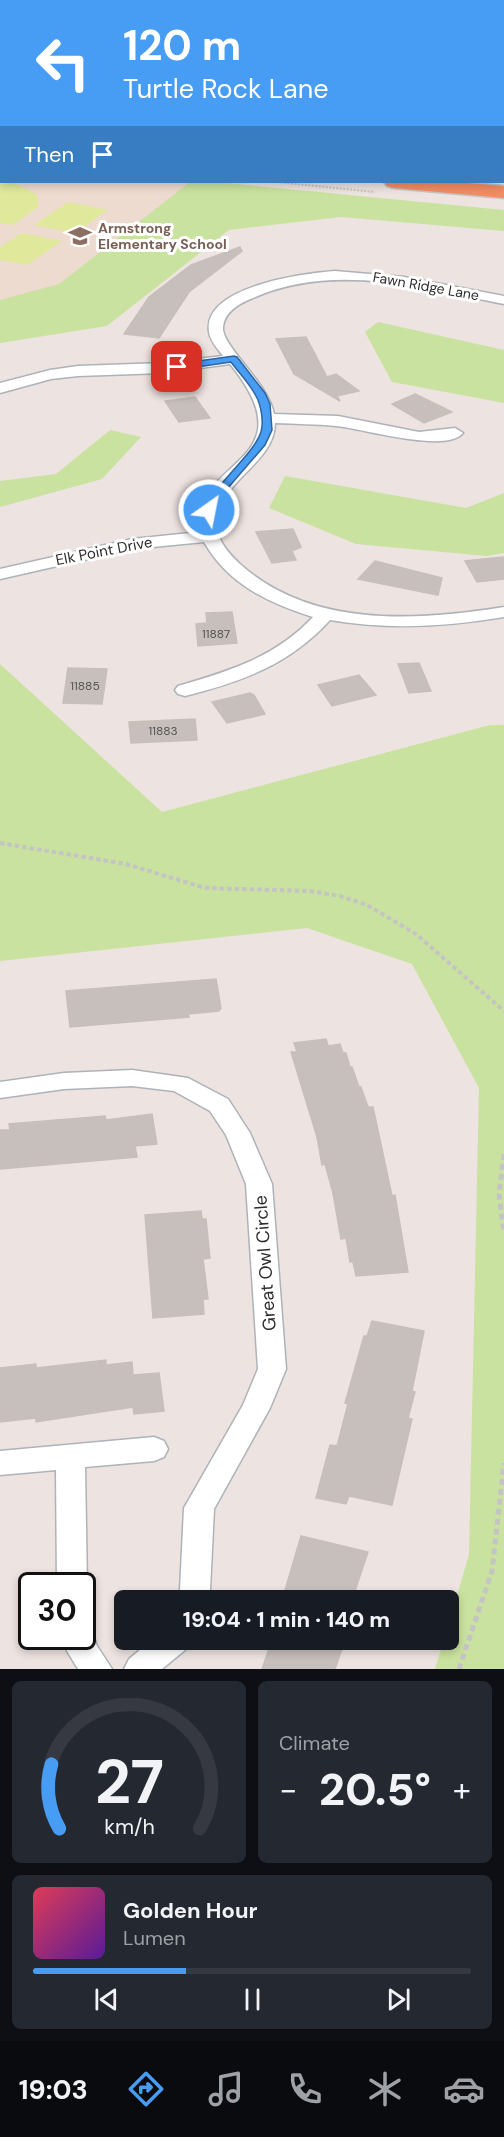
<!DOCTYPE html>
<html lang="en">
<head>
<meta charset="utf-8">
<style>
	body { margin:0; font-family:"DM Sans",sans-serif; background:#242831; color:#f1f3f6; height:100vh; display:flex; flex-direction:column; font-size:22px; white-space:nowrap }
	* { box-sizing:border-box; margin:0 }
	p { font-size:20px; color:#9ea1a6 }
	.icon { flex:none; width:33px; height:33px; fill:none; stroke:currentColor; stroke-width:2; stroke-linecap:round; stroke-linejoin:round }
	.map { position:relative; height:1669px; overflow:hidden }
	.details { display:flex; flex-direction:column; gap:12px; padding:12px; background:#0d0f14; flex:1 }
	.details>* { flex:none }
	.guide { position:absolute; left:0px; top:0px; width:504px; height:183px; box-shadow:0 3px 9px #0003; background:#479cf3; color:#fff; overflow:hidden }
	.speed { position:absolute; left:18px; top:1572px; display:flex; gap:12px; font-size:30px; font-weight:700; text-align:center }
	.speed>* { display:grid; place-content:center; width:78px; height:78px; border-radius:50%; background:#171b24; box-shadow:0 3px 9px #0003; line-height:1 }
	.speed .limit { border:3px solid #111; border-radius:9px; background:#fff; color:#111 }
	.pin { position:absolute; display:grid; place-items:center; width:51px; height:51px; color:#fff; margin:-26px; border-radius:12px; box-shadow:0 3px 9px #0006 }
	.me { position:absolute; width:66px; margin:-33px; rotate:33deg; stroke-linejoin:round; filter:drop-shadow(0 0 4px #0008) }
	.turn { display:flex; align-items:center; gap:21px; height:126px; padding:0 24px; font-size:27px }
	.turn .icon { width:78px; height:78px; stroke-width:2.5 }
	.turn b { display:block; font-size:42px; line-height:51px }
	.then { display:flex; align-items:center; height:57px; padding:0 24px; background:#0003; gap:12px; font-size:22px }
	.big { font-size:45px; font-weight:800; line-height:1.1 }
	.details .widget { flex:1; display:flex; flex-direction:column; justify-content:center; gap:9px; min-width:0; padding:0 21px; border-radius:9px; background:#242831 }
	.details .dial { align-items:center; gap:0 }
	.dial svg { height:156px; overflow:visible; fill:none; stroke:#363941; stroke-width:7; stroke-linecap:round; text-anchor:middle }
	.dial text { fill:#f1f3f6; stroke:none }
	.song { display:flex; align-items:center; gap:18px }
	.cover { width:72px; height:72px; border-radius:9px; background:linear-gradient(135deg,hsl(350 70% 55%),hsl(270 70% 35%)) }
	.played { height:6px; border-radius:3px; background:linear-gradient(90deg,#479cf3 35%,#363941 35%) }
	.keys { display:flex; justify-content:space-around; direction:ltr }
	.heat { display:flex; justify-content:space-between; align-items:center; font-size:33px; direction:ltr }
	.details .tiles { flex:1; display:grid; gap:12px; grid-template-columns:1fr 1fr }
	.widget:last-child { grid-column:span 2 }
	.trip { position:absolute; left:114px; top:1590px; width:345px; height:60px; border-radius:9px; background:#171b24; box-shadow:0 3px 9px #0003; font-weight:800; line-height:60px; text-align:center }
	.tab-bar { display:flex; height:96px; justify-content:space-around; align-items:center; background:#090b0e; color:#9ea1a6 }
	.tab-bar .icon { width:42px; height:42px }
	.tab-bar .current { color:#479cf3 }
	.tab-bar b { font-size:27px; color:#f1f3f6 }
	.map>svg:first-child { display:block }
	.education { fill:#eedbd0 }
	.green { fill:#cae29f }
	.pitch { fill:#dfe89b }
	.building { fill:#c6bfbb; stroke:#c9bfb9; stroke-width:1.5 }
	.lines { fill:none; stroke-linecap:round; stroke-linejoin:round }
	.minor-casing { stroke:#adb3b8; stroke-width:3 }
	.trunk-casing { stroke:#c4c4c4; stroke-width:3 }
	.path-far2 { stroke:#c4c4c4; stroke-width:2; stroke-dasharray:2 1.5; stroke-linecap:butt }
	.path-far1 { stroke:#c4c4c4; stroke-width:4; stroke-dasharray:4.5 3; stroke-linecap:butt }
	.path { stroke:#c4c4c4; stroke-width:5; stroke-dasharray:6 4; stroke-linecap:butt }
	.minor { fill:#fff; fill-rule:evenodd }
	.trunk { fill:#f28c63; fill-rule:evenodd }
	.route { fill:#479cf3; stroke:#2e659e; stroke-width:1.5 }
	.labels { text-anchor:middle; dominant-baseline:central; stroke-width:6; stroke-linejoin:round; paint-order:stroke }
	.number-label { font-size:12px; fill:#535250 }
	.far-education-label { font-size:14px; font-weight:bold; fill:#785e54; stroke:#fff; text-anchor:start }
	.far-street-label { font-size:14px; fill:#2d2d2d; stroke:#fff }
	.street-label { font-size:15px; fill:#2d2d2d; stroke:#fff }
	.near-street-label { font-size:18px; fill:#2d2d2d; stroke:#fff }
</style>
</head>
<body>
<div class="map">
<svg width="504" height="1669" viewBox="0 0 504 1669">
	<rect width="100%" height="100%" fill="#ede3e0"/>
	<path class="education" d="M0,148L2,182H246L75,290L0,308Z"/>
	<path class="green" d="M190,182H215L504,210V231L341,217L229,230L107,326L0,343V300L59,284Z
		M378,322L504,350V403L392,382L365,332Z
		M110,430L141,437L102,479L0,507V481L56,474Z
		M285,476L466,508L504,493V553L487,556L356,544L269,508Z
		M0,664L162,812L490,725H504V1669H435L444,1640H448L449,1624L469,1554L479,1088L412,964L307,928L0,961Z"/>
	<path class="pitch" d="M0,178L2,182C16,182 26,188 38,196V207L13,225L0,223Z
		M68,202L108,210L75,233L34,225Z
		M22,233L62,241L27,265L0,260V247Z"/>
	<path class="building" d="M240,247L242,251L189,292L159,338L124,334L149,297L191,265Z
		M306,337L327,377L336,374L359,391L337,396L340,401L294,374L276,339Z
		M415,394L452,412L424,423L392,404Z
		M195,397L210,418L179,422L165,401Z
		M293,529L301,547L292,551L296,560L272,563L256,532Z
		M504,557V579L477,582L465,561Z
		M375,561L442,578L438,595L358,579Z
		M232,612L237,643L198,646L196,624L207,623L206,613Z
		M419,663L431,691L409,693L398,664Z
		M68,668L107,669L102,704L63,703Z
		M359,675L376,695L332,706L318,685Z
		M250,693L254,695L265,714L227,723L212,702Z
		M195,719L197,740L131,743L129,722Z
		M216,979L221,1008L219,1011L188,1014L189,1017L70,1027L66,991Z
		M326,1039L328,1046L340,1044L343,1053H346L350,1067H352L359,1087H361L368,1107H373L392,1196L395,1195L408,1272L356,1276L353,1262H350L346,1238L341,1239L333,1193L325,1164L322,1165L317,1137L291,1052H297L294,1043Z
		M152,1114L157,1144L135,1146L137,1157L0,1169V1130H10L9,1124L105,1116L106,1120Z
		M201,1211L202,1219H206L210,1258L203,1259L208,1299H203L204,1314L153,1318L145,1215Z
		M372,1321L424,1331L412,1391L415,1392L408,1418L412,1419L392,1505L349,1496L346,1504L316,1498L330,1445L337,1446L348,1404L345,1403L364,1336H367Z
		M106,1360V1365L132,1362L133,1375L159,1373L164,1411L134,1414L133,1407L36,1422V1418L0,1422V1368L36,1364V1368Z
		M301,1536L368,1552L352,1600H285L286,1598L283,1597Z
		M272,1640H345L335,1669H262Z"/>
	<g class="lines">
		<g class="minor-casing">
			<path id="minor" d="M0,16H2V22H0Z
				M502,75H504V81H502Z
				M335,271L404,277L504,296V304C422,288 333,262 253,298C240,303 223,312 223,329C224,348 268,383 274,414L338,416L419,432L455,428L463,433C446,454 361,428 336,426C316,424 295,424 275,423C275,462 223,479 217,518C214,537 227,552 240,564C311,628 416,621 504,607V617C445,627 388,630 330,620C289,665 243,681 185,696L178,694L175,690L178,686C229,671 276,657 313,617C268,603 228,584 204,542L132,549L0,579V569L132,539L200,532C187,458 313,466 230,364L163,373L78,376L51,379L0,393V383L50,370L78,366L163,363L223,356C218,349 210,341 209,332C202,286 306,273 335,271Z
				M132,1070L188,1078L228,1099L250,1133L272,1184L286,1369L270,1408L214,1509L210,1590L206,1600H176L180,1590L184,1508L243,1405L258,1369L246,1184L226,1135L210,1111L174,1091L132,1086L64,1089L0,1098V1082L64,1073Z
				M154,1437L164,1441L168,1449L164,1457L154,1461L85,1467L87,1586L82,1595V1586H57L56,1470L0,1475V1451Z
				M82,1624L90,1626L97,1646L112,1669H78L67,1651L64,1636H82Z
				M152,1640H190L185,1650L162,1669H124L129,1659Z"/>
		</g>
		<g class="trunk-casing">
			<path id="trunk" d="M0,127H2V139H0Z
				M384,182H455L504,186V198L394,188L387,186Z"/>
		</g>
		<path class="path-far2" d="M277,182L375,192"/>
		<path class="path-far1" d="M0,843L126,864L205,888L310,891L340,896L367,905L416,934L504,1011"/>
		<path class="path" d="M504,1154L499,1194L504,1233
			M459,1669L492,1571L504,1463"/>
		<use href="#minor" class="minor"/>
		<use href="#trunk" class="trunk"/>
	</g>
	<path class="route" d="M234,356L237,357L265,393L270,404L272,430L265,445L221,496L213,512L209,513L203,510C216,483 254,454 261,432C264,422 261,405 256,396C250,384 239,373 231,362L177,370L172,367L177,364Z"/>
	<defs>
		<g id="school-bare" transform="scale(1.8)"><path d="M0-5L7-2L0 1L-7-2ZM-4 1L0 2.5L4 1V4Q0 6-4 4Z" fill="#8d6e63" stroke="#fff" stroke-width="2.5" paint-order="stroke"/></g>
	</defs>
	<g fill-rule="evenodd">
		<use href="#school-bare" x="80" y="236"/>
	</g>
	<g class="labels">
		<g class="number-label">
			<text x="216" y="634">11887</text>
			<text x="85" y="686">11885</text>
			<text x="163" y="731">11883</text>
		</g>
		<g class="far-education-label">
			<text x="98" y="228">Armstrong<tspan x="98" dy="16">Elementary School</tspan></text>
		</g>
		<g class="far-street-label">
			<text transform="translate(426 286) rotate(10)">Fawn Ridge Lane</text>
		</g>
		<g class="street-label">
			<text transform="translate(104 551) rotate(-11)">Elk Point Drive</text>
		</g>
		<g class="near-street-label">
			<text transform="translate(265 1263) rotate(-94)">Great Owl Circle</text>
		</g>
	</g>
</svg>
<div class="speed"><div class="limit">30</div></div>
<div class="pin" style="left:177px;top:367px;background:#d93025"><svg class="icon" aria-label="arrive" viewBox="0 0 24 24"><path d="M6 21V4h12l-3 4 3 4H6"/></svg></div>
<svg class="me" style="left:209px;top:510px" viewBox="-20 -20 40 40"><circle r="17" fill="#479cf3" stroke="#fff" stroke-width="3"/><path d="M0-11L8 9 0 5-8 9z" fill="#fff"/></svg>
<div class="trip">19:04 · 1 min · 140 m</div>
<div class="guide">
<div class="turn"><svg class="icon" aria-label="left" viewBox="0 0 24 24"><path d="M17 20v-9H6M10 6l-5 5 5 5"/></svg><div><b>120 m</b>Turtle Rock Lane</div></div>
<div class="then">Then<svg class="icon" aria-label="arrive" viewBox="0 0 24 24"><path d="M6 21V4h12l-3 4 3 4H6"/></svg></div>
</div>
</div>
<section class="details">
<div class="tiles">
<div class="widget dial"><svg viewBox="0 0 100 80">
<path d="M14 69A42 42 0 1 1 86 69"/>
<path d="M14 69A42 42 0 0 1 10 36" stroke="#479cf3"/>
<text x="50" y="56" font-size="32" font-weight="700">27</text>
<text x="50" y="72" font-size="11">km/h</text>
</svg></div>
<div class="widget"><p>Climate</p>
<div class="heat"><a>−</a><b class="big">20.5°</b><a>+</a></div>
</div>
<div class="widget">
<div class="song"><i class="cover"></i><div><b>Golden Hour</b><p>Lumen</p></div></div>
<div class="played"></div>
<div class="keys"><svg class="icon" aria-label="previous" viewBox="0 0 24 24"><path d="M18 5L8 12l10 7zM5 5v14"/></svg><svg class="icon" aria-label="pause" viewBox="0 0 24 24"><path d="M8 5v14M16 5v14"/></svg><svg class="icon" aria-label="next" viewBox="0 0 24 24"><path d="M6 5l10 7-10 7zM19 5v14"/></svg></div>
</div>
</div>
</section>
<nav class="tab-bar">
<b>19:03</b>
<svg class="icon current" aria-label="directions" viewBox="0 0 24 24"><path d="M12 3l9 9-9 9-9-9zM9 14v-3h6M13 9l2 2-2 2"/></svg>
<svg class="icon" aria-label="music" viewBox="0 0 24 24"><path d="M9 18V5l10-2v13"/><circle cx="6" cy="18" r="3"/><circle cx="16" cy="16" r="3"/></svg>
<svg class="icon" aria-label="phone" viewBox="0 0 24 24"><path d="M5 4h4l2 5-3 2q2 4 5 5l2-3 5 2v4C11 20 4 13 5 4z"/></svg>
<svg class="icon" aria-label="climate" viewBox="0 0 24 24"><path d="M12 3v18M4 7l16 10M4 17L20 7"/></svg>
<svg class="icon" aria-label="car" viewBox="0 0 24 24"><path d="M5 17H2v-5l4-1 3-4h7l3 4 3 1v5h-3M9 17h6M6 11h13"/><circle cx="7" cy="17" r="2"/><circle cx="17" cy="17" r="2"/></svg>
</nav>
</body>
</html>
